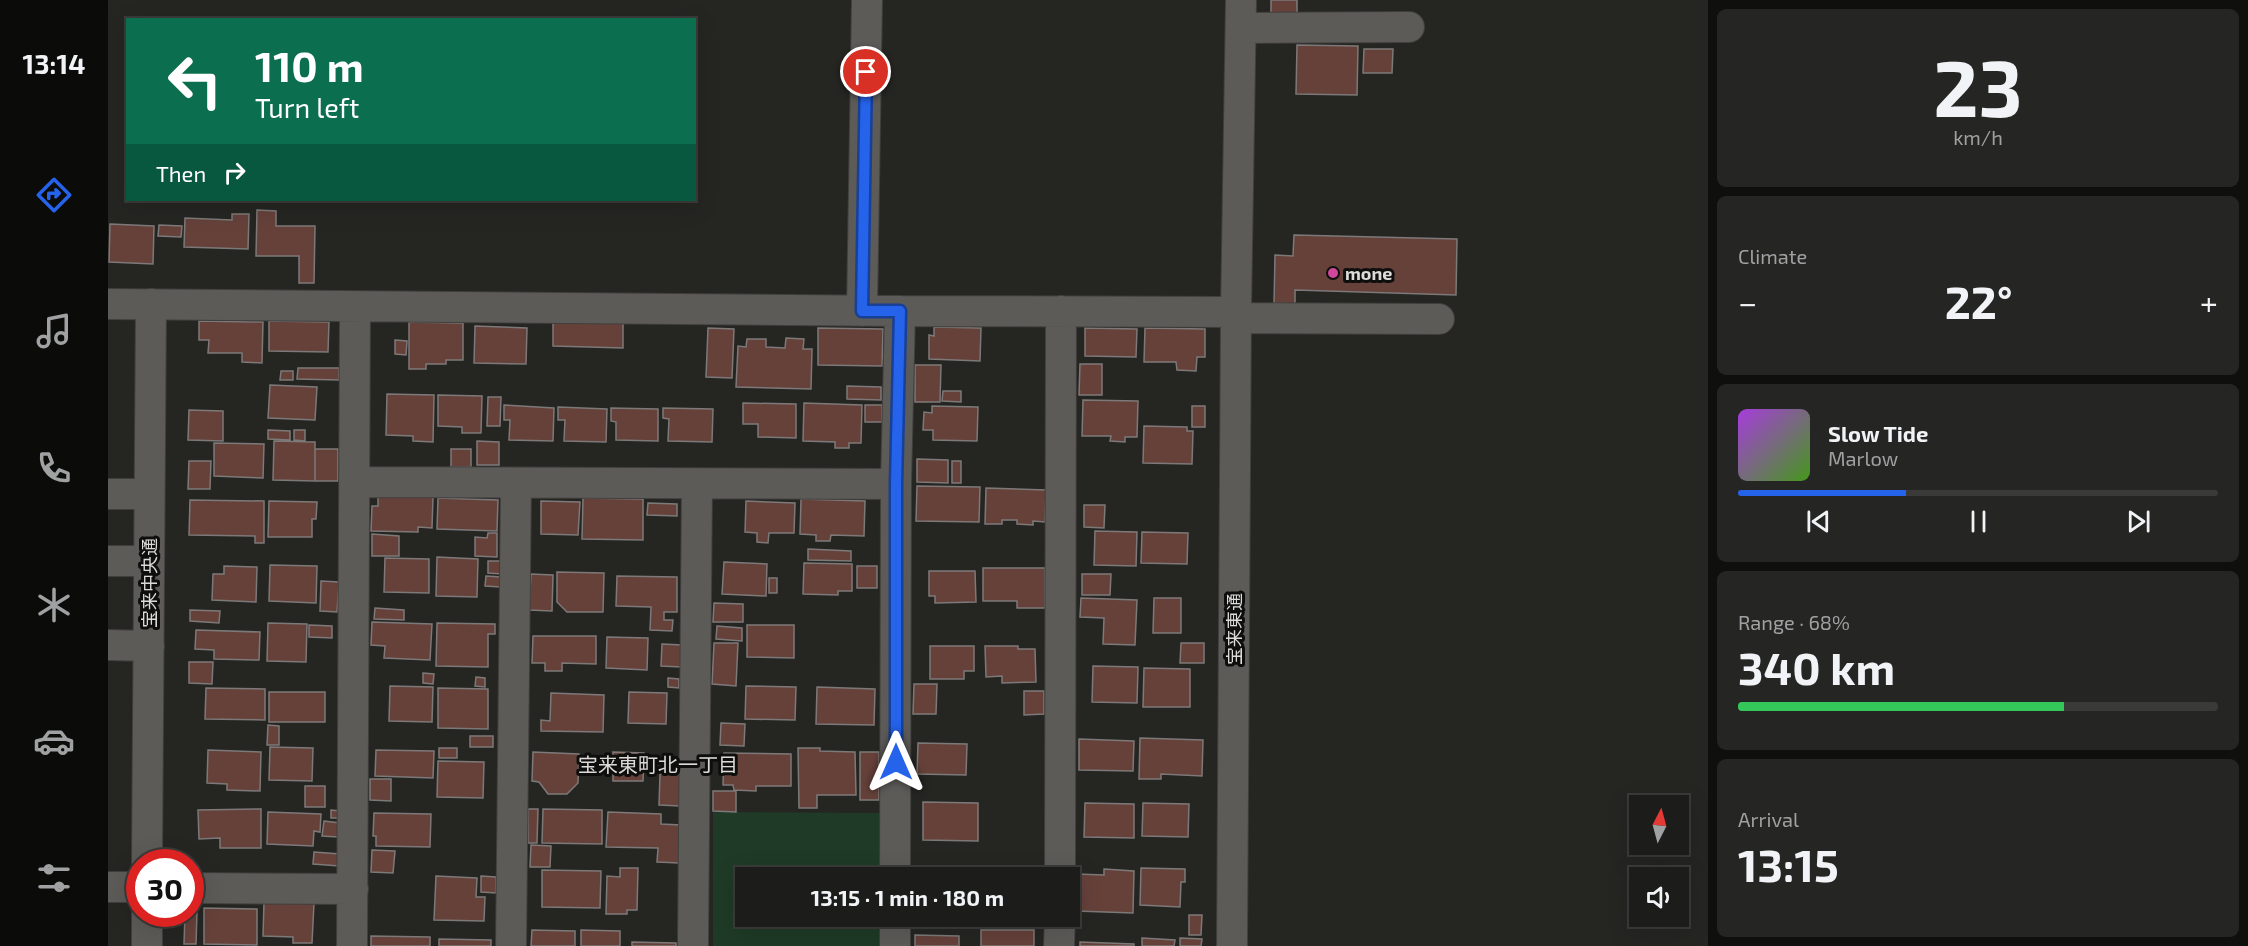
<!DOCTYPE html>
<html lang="en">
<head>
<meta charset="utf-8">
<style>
	body { margin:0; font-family:"Exo 2","Noto Sans JP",sans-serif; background:#252523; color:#f1f3f6; height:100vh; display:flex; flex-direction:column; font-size:22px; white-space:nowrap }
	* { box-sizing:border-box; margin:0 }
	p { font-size:20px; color:#a0a1a2 }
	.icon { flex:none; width:33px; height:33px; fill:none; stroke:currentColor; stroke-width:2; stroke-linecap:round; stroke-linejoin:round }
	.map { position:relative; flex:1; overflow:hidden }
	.panel { display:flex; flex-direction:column; gap:9px; padding:9px; background:#0f0f0e; width:540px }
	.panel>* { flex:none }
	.hud { position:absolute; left:18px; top:18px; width:570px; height:183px; border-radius:0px; box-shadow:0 6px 24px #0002,0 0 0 2px #3a3a39; background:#0b6e4f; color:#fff; overflow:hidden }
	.needle { width:39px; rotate:6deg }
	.tools { position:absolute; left:1521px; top:795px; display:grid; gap:12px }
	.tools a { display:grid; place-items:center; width:60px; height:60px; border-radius:0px; background:#1c1c1a; box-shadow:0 6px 24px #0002,0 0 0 2px #3a3a39; font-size:30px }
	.speed { position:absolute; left:18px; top:849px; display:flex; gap:12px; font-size:30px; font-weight:700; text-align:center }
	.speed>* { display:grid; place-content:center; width:78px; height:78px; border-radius:50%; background:#1c1c1a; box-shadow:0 6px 24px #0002,0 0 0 2px #3a3a39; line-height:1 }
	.speed .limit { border:9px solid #d22; background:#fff; color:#111 }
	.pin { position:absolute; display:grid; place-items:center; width:51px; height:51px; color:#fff; margin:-26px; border:3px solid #fff; border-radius:50%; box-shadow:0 2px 6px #0007 }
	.me { position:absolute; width:66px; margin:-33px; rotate:0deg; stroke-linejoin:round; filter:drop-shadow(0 0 4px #0008) }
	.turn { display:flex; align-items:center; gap:21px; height:126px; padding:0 30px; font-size:27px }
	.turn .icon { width:78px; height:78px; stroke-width:2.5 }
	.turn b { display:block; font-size:42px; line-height:51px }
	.then { display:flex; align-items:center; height:57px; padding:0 30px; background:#0003; gap:12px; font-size:22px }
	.big { font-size:45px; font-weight:700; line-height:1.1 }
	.panel .widget { flex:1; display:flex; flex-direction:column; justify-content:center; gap:9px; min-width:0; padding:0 21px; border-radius:9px; background:#252523 }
	.panel .dial { align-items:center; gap:0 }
	.dial b { font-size:78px; line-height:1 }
	.song { display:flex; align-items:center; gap:18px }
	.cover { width:72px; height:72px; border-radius:9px; background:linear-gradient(135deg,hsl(280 70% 55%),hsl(100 70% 35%)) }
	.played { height:6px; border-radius:3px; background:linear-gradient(90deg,#2563eb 35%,#3a3a39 35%) }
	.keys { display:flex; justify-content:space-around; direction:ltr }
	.heat { display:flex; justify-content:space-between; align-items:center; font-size:33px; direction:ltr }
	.charge { height:9px; border-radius:4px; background:linear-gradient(90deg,#34c759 68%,#3a3a39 0) }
	.trip { position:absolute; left:627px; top:867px; width:345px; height:60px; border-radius:0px; background:#1c1c1a; box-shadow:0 6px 24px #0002,0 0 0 2px #3a3a39; font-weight:700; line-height:60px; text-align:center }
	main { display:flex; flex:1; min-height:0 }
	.tab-bar { display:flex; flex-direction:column; width:108px; justify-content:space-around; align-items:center; background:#0b0b0a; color:#a0a1a2 }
	.tab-bar .icon { width:42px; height:42px }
	.tab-bar .active { color:#2563eb }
	.tab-bar b { font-size:27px; color:#f1f3f6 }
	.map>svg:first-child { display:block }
	.green { fill:#1f3a27 }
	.building { fill:#65413a; stroke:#7d7979; stroke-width:1.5 }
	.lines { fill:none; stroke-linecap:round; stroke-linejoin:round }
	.minor-casing { stroke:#403f3d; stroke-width:32 }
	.minor { stroke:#5c5b58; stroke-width:30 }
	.route-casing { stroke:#184099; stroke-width:15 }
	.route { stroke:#2563eb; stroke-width:10 }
	.hotel-dot { fill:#d1479c; stroke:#0e0e0d; stroke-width:2 }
	.labels { text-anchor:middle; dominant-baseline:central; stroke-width:6; stroke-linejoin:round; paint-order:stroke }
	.poi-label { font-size:18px; font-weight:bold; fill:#dcdbda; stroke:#0e0e0d; text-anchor:start }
	.street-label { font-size:18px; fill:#dcdbda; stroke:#0e0e0d }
	.neighbourhood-label { font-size:20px; fill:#dcdbda; stroke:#0e0e0d }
</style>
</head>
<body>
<main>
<nav class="tab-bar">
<b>13:14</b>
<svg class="icon active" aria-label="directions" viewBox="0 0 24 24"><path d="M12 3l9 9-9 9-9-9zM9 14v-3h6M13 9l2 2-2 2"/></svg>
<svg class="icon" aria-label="music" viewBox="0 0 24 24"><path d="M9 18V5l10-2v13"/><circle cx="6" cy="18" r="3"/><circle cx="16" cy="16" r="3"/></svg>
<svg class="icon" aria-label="phone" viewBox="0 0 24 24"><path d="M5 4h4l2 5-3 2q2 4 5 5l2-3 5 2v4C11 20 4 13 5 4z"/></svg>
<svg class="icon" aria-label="climate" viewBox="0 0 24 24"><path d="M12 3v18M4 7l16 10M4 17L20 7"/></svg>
<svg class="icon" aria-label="car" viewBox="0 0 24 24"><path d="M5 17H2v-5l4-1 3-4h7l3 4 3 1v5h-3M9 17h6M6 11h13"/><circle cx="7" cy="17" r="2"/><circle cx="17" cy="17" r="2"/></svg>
<svg class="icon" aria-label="filters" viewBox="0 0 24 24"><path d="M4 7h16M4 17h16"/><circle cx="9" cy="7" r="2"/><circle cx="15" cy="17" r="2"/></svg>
</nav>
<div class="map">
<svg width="1600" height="946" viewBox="0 0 1600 946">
	<rect width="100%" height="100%" fill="#252522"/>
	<path class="green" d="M605,812L772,813L773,877L638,878V916L773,917V946H605Z"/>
	<path class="building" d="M1163,0H1189V16L1163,15Z
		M1189,45L1250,46L1249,95L1188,94Z
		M1256,49H1285L1284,73H1255Z
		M149,210L168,211V226H207L206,283H191V256H148Z
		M124,214H141L140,249L76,247L77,218L124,220Z
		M2,224L46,226L45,264L1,262Z
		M51,225L74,226L73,237L50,236Z
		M1186,235L1349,239L1348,295L1187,290V304L1166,303L1167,255L1185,256Z
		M91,321L155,322L154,363L134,362V353H100L101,340H91Z
		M161,321L221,322L220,352L161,351Z
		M445,321L515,323V348L445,346Z
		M301,322L355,323V360H338V364H318V369H301Z
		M367,326L419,328L418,364L366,363Z
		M826,327L873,328L872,361L821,359V335L826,336Z
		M600,328L626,329L624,378L598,377Z
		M710,328L775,329L774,366L710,365Z
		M977,328L1029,329L1028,357L977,356Z
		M1037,328L1097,329V357H1089L1088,371L1069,370L1068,362H1036Z
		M678,338L696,339L695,349H704L703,389L628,387L630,346L638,347L639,339H658V347L677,348Z
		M287,340L299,341L298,355L287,354Z
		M972,364H994V395H971Z
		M807,365H833L832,402H807Z
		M190,368H231V380L189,379Z
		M173,371H185V380H172Z
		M162,385L209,387L207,420L160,418Z
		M739,386L773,387V400L739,399Z
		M835,391H853V402L834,401Z
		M279,394L326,395L325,442L305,441V436L278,435Z
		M330,395L374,396L373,433H354V427L330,426Z
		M380,397H393L392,426H379Z
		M975,400L1030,401L1029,437H1017V442L1002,441L1003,436H974Z
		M635,403L688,404V438L650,437V424H635Z
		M696,403L754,405L753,443H741V448H727V442L695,441Z
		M396,405L446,408L445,441L401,440L402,420H396Z
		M757,405H774V422H757Z
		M824,406L870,407L869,441L825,440V430H815L816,412L824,413Z
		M1084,406H1097V427H1084Z
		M450,407L499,409L498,442L456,441L457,420H450Z
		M503,408L550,409V441L508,440V422L503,421Z
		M555,408L605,409L604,442L560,441L561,419L555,418Z
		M81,410L115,411V441L80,440Z
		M1036,426L1079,427V431H1085L1084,464L1035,463Z
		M160,430L182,431V440L160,439Z
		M186,430H197V441L186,440Z
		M166,441L207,442V481L165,480Z
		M369,441L391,442V465H369Z
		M106,443L156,444L155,478L106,476Z
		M207,449H230V481H207Z
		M343,449H363V467H343Z
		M809,459L840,460V483L809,482Z
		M81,461H103L102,489H80Z
		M844,461H853V483H844Z
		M809,486L872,487L871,522L808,521Z
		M878,488L938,490L937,522L925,521V525L909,524V520H894V524H877Z
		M270,495L325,497L324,528L310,527V532L263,531L264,506H270Z
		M330,498L390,500L389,531L329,529Z
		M475,498L535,499V540L474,539Z
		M693,499L757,501L756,536L723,535L722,541H708V535L692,534Z
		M82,500L156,501V543H147V536L81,535Z
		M161,501L209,502L208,519H204V537H160Z
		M433,501L472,502L470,535L433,534Z
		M638,501L687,503L686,533H661L660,543L649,542V533L637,532Z
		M540,503L569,504V516L539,515Z
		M976,505H997L996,528L976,527Z
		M987,531L1029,532L1028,566L986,565Z
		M1034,532L1080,533L1079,564L1033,563Z
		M380,533H389V557L367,556V537L379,538Z
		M264,534L291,536V556H264Z
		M700,549L743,551V561L700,560Z
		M329,557L370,559L369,597L328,596Z
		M277,558L321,559V593L276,592Z
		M380,561H395L394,574L380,573Z
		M616,562L659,564L658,596L614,594Z
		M696,563L744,564V591H730V595L695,594Z
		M162,565L209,566L208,603L161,601Z
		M116,566L149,567L148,602L104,600L105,574H116Z
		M749,566H769V588H749Z
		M875,568H937V608H909V601H875Z
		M821,571H867L868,602L827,603V596H821Z
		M449,572L496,573L495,612H459L449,602Z
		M423,574L445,575L444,611L421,610Z
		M974,574H1003L1002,595H974Z
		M378,576L393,577L392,587L377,586Z
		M509,576L569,577V612H556V620H565L564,631L542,630L543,607L508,606Z
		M661,578H669V593H661Z
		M213,581L231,582L229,612L212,611Z
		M973,598L1029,600L1027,645L995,644L996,618L972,617Z
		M1046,598H1073V633H1045Z
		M606,603L635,604V622H605Z
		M267,608L296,610V620L266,619Z
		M82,610L112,611L111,623L82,621Z
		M264,622L324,624L322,660L276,658L277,646L263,645Z
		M160,623L199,624L198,662L159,661Z
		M329,623L387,624V634H380V667L328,666Z
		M201,625L224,626V638L201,637Z
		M639,625H686V658L639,657Z
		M609,626L634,628V641L608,639Z
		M88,630L152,632L151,660L106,659V650L87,649Z
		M425,636H488V664L454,663V671H437V663H424Z
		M499,637L540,638L539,670L498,668Z
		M606,643H630L628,686L604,684Z
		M1073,643H1096V663H1072Z
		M554,644L574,645L573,667L553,666Z
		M822,646H866V671H856V679H822Z
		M877,646H910V649H927L928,682L894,683V676L878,677Z
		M81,662H105L104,684L81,683Z
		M985,666L1030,667L1029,703L984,702Z
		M1036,668L1082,669V707H1035Z
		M315,673L326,674L325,684L315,683Z
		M368,677L377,678V687L367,686Z
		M560,678L571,679V688L560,687Z
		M806,684H829L828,714H805Z
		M282,686L325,687L324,722L281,721Z
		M638,686L688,687L687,720L637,719Z
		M709,687L767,689L766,725L708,724Z
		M98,688L157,689V720L97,719Z
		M330,688L380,689V729L330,728Z
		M916,691H936V714L916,715Z
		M161,692H217V722H161Z
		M521,692L559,693L558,724L520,723Z
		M443,693L496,695L495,732L433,731V720L442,721Z
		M613,723L637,724L636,746L612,745Z
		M160,725L171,726V745H159Z
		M362,736H385V747H362Z
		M1032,738L1095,740L1094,776L1053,774V779H1031Z
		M971,739L1026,741L1025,771L971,770Z
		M810,743L859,744L858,775L809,774Z
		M162,747L205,748L204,781L161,780Z
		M331,748H349V758H331Z
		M690,748H712V751L747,752L748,795H709V808H691Z
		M100,750L153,752L152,791L119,790V784L99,783Z
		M268,750L326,751L325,778L267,776Z
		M425,752L471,754L470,783L459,794H440L431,782L424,781Z
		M505,752L536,753L535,781H505Z
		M752,752H771V800H752Z
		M616,753L683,754V786H648V791L626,790L625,785H615Z
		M330,761L376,762L375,798L329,797Z
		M552,774H573L572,806L551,805Z
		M262,779H283V801L262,800Z
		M197,786H217V807H197Z
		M605,791H628V812L605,811Z
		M815,802L870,803V841L815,840Z
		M977,803L1026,804V838L976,837Z
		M1035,803L1081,804L1080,837L1034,836Z
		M153,809V848H112V838L91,839L90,810Z
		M420,809H430L429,843H420Z
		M435,809L494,810V844L434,843Z
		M223,810L232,811V818H223Z
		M160,812L213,814L212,832L206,831L205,846L159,844Z
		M500,812L553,814V824L573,825L571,863L549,862L550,848L498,847Z
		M266,813L323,814L322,847L268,846V836H265Z
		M216,821L232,823L230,837L214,836Z
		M423,845L443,846L442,867H422Z
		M264,850L287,851L285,873L263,872Z
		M206,852L232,854L231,866L205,864Z
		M512,868H530L529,910H519V914H498L499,876L512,877Z
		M1033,868L1077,869V882H1073L1072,907L1032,905Z
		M996,869L1026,871L1025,913L968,911L970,874L996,875Z
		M434,870L493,871L492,908L434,907Z
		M328,876L369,878L368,897H377L376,921L326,920Z
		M373,876L388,877V893L373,892Z
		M156,902L206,903L204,943H185V937L155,936Z
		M96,908L149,909V945L96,944Z
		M82,912H89L88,944H76L77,914H82Z
		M1081,915H1094L1093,935H1081Z
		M424,930L467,931V946H423Z
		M473,930L512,931V946H473Z
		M873,930H926V946H873Z
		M807,935L851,936V946H807Z
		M263,936L322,937V946H263Z
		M1034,938L1067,940L1066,946H1034Z
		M1072,938L1094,939L1093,946H1072Z
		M331,939L383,940V946H331Z
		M524,942L568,943V946H524Z
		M972,942L1026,944V946H972Z"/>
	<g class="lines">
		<g class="minor-casing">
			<path id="minor" d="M1133,28L1301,27
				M0,304L792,311L1128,312
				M754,311L759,0
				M1128,318L1331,319
				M246,482L788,484
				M0,494H41
				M0,561H41
				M0,645L41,646
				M39,862L43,304
				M787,878L788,484L792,311
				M952,878L953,311
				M0,887H32
				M82,888L245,889
				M39,946V914
				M244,946L247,308
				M403,946L408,483
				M585,946L589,484
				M787,946V916
				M951,946L952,916
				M1124,946L1128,312L1133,0"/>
		</g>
		<use href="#minor" class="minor"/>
	</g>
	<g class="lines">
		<g class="route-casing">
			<path id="route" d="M758,72L754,311H792L788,484V762"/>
		</g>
		<use href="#route" class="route"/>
	</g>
	<circle class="hotel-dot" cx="1225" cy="273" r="6"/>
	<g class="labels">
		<g class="poi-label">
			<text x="1237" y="273">mone</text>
		</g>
		<g class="street-label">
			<text transform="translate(41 583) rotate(-90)">宝来中央通</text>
			<text transform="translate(1126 629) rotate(-90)">宝来東通</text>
		</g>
		<g class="neighbourhood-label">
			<text x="550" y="764">宝来東町北一丁目</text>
		</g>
	</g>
</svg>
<div class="tools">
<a><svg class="needle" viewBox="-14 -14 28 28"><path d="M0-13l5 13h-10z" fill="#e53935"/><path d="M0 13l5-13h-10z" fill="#a0a1a2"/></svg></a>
<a><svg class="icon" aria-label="sound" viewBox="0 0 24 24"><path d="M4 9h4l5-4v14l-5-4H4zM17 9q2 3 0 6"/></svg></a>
</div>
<div class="speed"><div class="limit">30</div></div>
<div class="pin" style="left:758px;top:72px;background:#d93025"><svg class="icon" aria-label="arrive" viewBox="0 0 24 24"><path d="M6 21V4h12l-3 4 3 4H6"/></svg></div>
<svg class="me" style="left:788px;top:762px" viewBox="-20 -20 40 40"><path d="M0-17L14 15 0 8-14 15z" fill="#2563eb" stroke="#fff" stroke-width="4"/></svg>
<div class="trip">13:15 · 1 min · 180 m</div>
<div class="hud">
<div class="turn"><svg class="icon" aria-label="left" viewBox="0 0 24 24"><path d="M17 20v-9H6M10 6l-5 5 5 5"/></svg><div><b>110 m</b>Turn left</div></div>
<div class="then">Then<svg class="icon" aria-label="right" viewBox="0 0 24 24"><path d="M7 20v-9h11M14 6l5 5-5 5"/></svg></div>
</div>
</div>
<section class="panel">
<div class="widget dial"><b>23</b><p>km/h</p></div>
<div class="widget"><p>Climate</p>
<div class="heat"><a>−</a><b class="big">22°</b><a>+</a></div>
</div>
<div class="widget">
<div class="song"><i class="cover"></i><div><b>Slow Tide</b><p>Marlow</p></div></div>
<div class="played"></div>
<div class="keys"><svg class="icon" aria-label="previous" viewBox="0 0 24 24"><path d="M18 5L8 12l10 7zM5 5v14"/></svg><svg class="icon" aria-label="pause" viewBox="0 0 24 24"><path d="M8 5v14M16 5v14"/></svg><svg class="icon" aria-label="next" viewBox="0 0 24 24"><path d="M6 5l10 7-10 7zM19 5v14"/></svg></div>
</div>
<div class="widget"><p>Range · 68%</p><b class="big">340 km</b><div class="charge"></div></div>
<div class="widget"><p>Arrival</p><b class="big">13:15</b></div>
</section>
</main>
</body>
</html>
